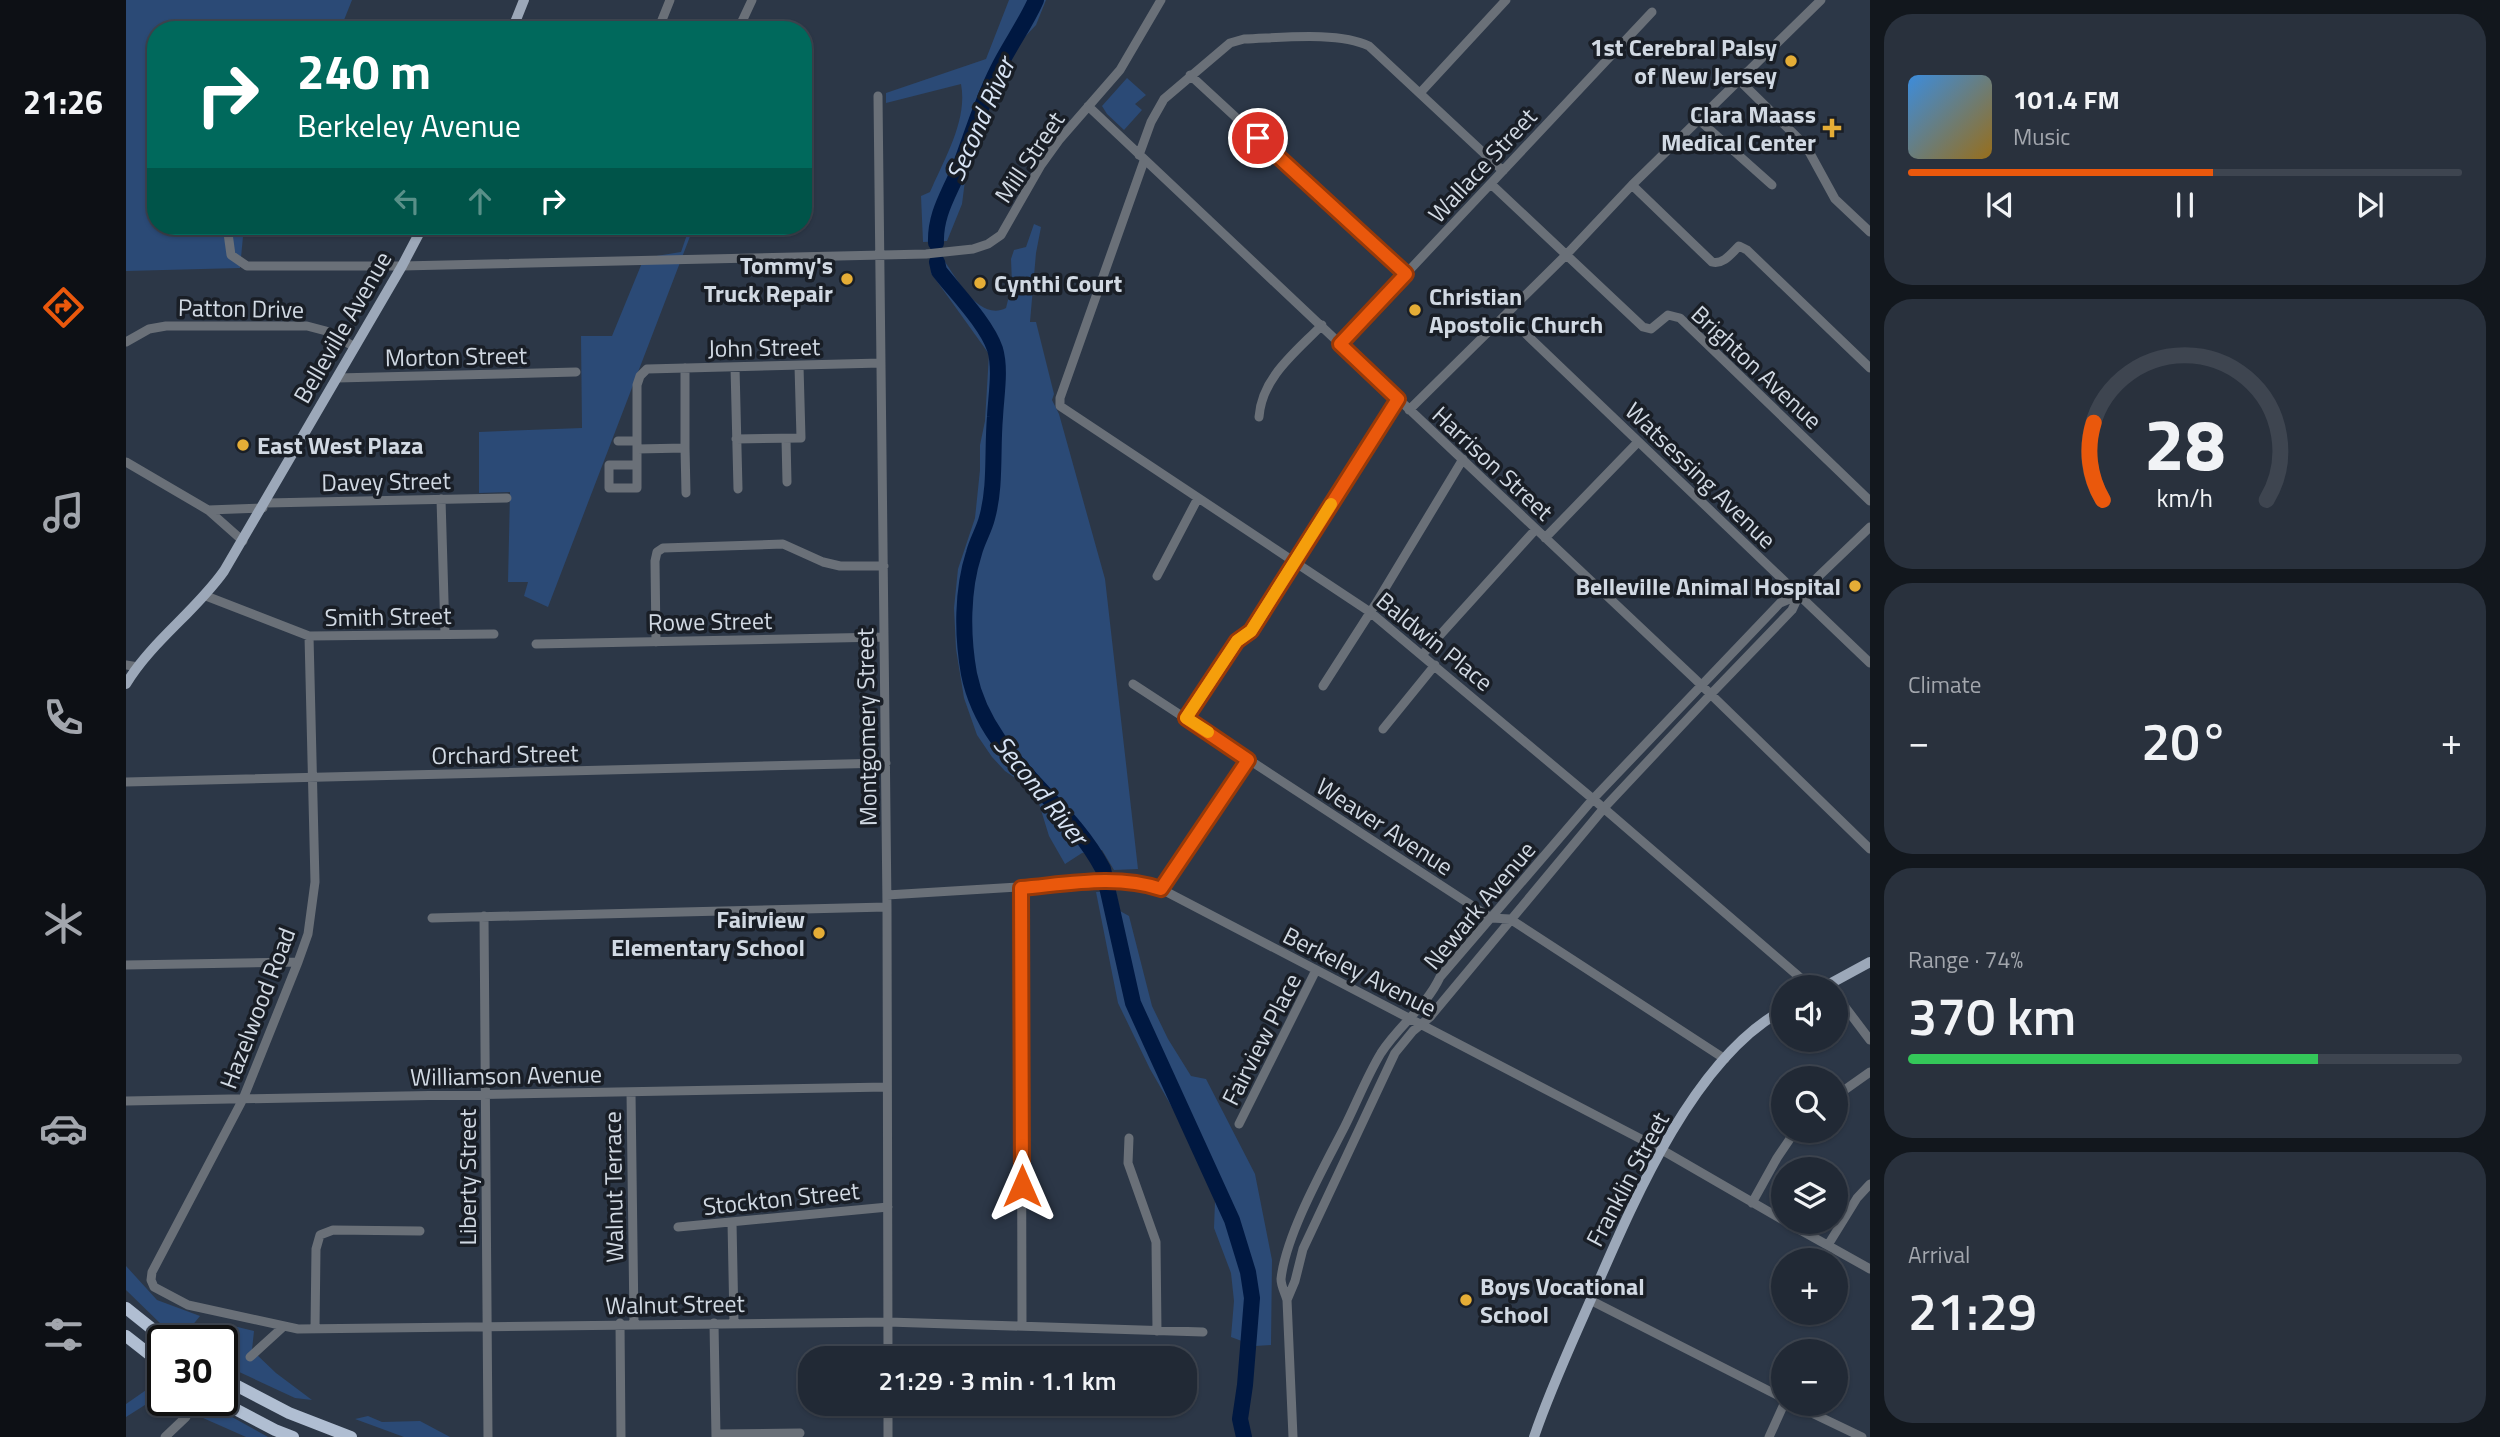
<!DOCTYPE html>
<html lang="en">
<head>
<meta charset="utf-8">
<style>
	body { margin:0; font-family:"Titillium Web",sans-serif; background:#29313d; color:#f1f3f6; height:100vh; display:flex; flex-direction:column; font-size:26px; white-space:nowrap }
	* { box-sizing:border-box; margin:0 }
	p { font-size:23px; color:#a2a6ad }
	.icon { flex:none; width:38px; height:38px; fill:none; stroke:currentColor; stroke-width:2; stroke-linecap:round; stroke-linejoin:round }
	.map { position:relative; flex:1; overflow:hidden }
	.sheet { display:flex; flex-direction:column; gap:14px; padding:14px; background:#12171d; width:630px }
	.sheet>* { flex:none }
	.guide { position:absolute; left:21px; top:21px; width:665px; height:214px; border-radius:28px; box-shadow:0 2px 5px #0004,0 0 0 2px #3e4550; background:#00695c; color:#fff; overflow:hidden }
	.tools { position:absolute; left:1645px; top:975px; display:grid; gap:14px }
	.tools a { display:grid; place-items:center; width:77px; height:77px; border-radius:50%; background:#212935; box-shadow:0 2px 5px #0004,0 0 0 2px #3e4550; font-size:35px }
	.speed { position:absolute; left:21px; top:1325px; display:flex; gap:14px; font-size:35px; font-weight:700; text-align:center }
	.speed>* { display:grid; place-content:center; width:91px; height:91px; border-radius:50%; background:#212935; box-shadow:0 2px 5px #0004,0 0 0 2px #3e4550; line-height:1 }
	.speed .limit { border:4px solid #111; border-radius:10px; background:#fff; color:#111 }
	.pin { position:absolute; display:grid; place-items:center; width:60px; height:60px; color:#fff; margin:-30px; border:4px solid #fff; border-radius:50%; box-shadow:0 2px 7px #0007 }
	.me { position:absolute; width:77px; margin:-38px; rotate:0deg; stroke-linejoin:round; filter:drop-shadow(0 0 5px #0008) }
	.turn { display:flex; align-items:center; gap:24px; height:147px; padding:0 35px; font-size:32px }
	.turn .icon { width:91px; height:91px; stroke-width:2.5 }
	.turn b { display:block; font-size:49px; line-height:60px }
	.lanes { display:flex; align-items:center; height:66px; padding:0 35px; background:#0003; justify-content:center; gap:35px; direction:ltr }
	.lanes .off { opacity:.35 }
	.big { font-size:52px; font-weight:600; line-height:1.1 }
	.sheet .card { flex:1; display:flex; flex-direction:column; justify-content:center; gap:10px; min-width:0; padding:0 24px; border-radius:28px; background:#29313d }
	.sheet .dial { align-items:center; gap:0 }
	.dial svg { height:182px; overflow:visible; fill:none; stroke:#3e4550; stroke-width:7; stroke-linecap:round; text-anchor:middle }
	.dial text { fill:#f1f3f6; stroke:none }
	.song { display:flex; align-items:center; gap:21px }
	.cover { width:84px; height:84px; border-radius:10px; background:linear-gradient(135deg,hsl(210 70% 55%),hsl(40 70% 35%)) }
	.played { height:7px; border-radius:4px; background:linear-gradient(90deg,#ea580c 55%,#3e4550 55%) }
	.keys { display:flex; justify-content:space-around; direction:ltr }
	.heat { display:flex; justify-content:space-between; align-items:center; font-size:38px; direction:ltr }
	.charge { height:10px; border-radius:5px; background:linear-gradient(90deg,#34c759 74%,#3e4550 0) }
	.trip { position:absolute; left:672px; top:1346px; width:399px; height:70px; border-radius:28px; background:#212935; box-shadow:0 2px 5px #0004,0 0 0 2px #3e4550; font-weight:600; line-height:70px; text-align:center }
	main { display:flex; flex:1; min-height:0 }
	.dock { display:flex; flex-direction:column; width:126px; justify-content:space-around; align-items:center; background:#0d1015; color:#a2a6ad }
	.dock .icon { width:49px; height:49px }
	.dock .on { color:#ea580c }
	.dock b { font-size:32px; color:#f1f3f6 }
	.map>svg:first-child { display:block }
	.green { fill:#2b4a76 }
	.lines { fill:none; stroke-linecap:round; stroke-linejoin:round }
	.river { stroke:#001841; stroke-width:16 }
	.minor { stroke:#6a7078; stroke-width:9 }
	.major { stroke:#9ca8b9; stroke-width:10 }
	.highway { stroke:#b0bed2; stroke-width:12 }
	.route-casing { stroke:#983908; stroke-width:18 }
	.route { stroke:#ea580c; stroke-width:12 }
	.slow { stroke:#f59e0b; stroke-width:12 }
	.poi-dot { fill:#e5ad36; stroke:#191e26; stroke-width:2.5 }
	.labels { text-anchor:middle; dominant-baseline:central; stroke-width:7; stroke-linejoin:round; paint-order:stroke }
	.poi-label { font-size:24px; font-weight:bold; fill:#d1d9e3; stroke:#191e26; text-anchor:end }
	.street-label { font-size:24px; fill:#d1d9e3; stroke:#191e26 }
	.water-label { font-size:26px; font-style:italic; fill:#d8e4f5; stroke:#191e26 }
</style>
</head>
<body>
<main>
<nav class="dock">
<b>21:26</b>
<svg class="icon on" aria-label="directions" viewBox="0 0 24 24"><path d="M12 3l9 9-9 9-9-9zM9 14v-3h6M13 9l2 2-2 2"/></svg>
<svg class="icon" aria-label="music" viewBox="0 0 24 24"><path d="M9 18V5l10-2v13"/><circle cx="6" cy="18" r="3"/><circle cx="16" cy="16" r="3"/></svg>
<svg class="icon" aria-label="phone" viewBox="0 0 24 24"><path d="M5 4h4l2 5-3 2q2 4 5 5l2-3 5 2v4C11 20 4 13 5 4z"/></svg>
<svg class="icon" aria-label="climate" viewBox="0 0 24 24"><path d="M12 3v18M4 7l16 10M4 17L20 7"/></svg>
<svg class="icon" aria-label="car" viewBox="0 0 24 24"><path d="M5 17H2v-5l4-1 3-4h7l3 4 3 1v5h-3M9 17h6M6 11h13"/><circle cx="7" cy="17" r="2"/><circle cx="17" cy="17" r="2"/></svg>
<svg class="icon" aria-label="filters" viewBox="0 0 24 24"><path d="M4 7h16M4 17h16"/><circle cx="9" cy="7" r="2"/><circle cx="15" cy="17" r="2"/></svg>
</nav>
<div class="map">
<svg width="1744" height="1437" viewBox="0 0 1744 1437">
	<rect width="100%" height="100%" fill="#2c3747"/>
	<path class="green" d="M0,0H226L214,30H30V226H118L114,268L0,271Z
		M883,0H920L910,25L895,41L873,81L840,173L836,204L821,241L797,242L795,196L804,192C818,159 842,120 835,84L760,103V93L860,59Z
		M1001,78L1020,95L1009,104L1016,110L998,130L981,114L976,106Z
		M908,224L915,227L910,253L904,322H910L928,394L926,400L933,414L979,579L1012,869L988,870L976,850L956,853L939,864L923,836L911,797L902,787L879,771L866,757L851,735L838,698L830,649L828,608L832,569L849,518L854,470V445L859,421L863,354L805,273L807,263L819,262C831,279 854,322 880,308L886,284L885,259L888,250L900,247Z
		M564,226H568L422,607L398,596L402,582H382L384,492L353,493V432L456,428L455,336H486L518,258L555,252Z
		M990,891L994,911L1003,916L1026,1006L1042,1039L1065,1076L1080,1079L1129,1174L1146,1260L1145,1345L1129,1346L1105,1337L1108,1301L1105,1273L1088,1228L1089,1201L1058,1128L1024,1069L992,1003L970,892Z
		M0,1266L31,1300L74,1316L56,1338L37,1326L0,1290Z
		M95,1323L128,1331L126,1350L150,1373L186,1400L169,1398L96,1364V1340H82Z
		M36,1379L37,1400H75L142,1437H120L59,1410L46,1411L30,1398L0,1417V1404Z
		M242,1416L256,1422L294,1421L324,1437H278L229,1419Z"/>
	<g class="lines">
		<path class="river" d="M810,243C809,215 822,196 832,172C845,138 855,103 871,71C883,46 899,25 910,0
			M811,262L813,271C830,293 860,323 869,349C875,369 870,396 869,417C866,450 870,486 861,518C858,530 851,541 848,553C836,590 836,635 843,674C860,758 939,797 977,869L1007,1003L1106,1220L1122,1272L1126,1298L1119,1385L1114,1419L1118,1437"/>
		<path class="minor" d="M217,29L221,30
			M532,30L544,0
			M612,30L626,0
			M1064,75L1280,274
			M1613,80L1680,146L1709,199L1744,232
			M1294,93L1380,0
			M752,96L761,907L762,1358
			M962,106L1569,679L1744,849
			M1573,120L1646,185
			M1013,155L1025,122L1038,99L1104,43L1118,39C1153,38 1212,31 1243,46L1377,171
			M1018,161L934,398V406L1244,612L1467,799L1685,987
			M1365,184L1517,327L1525,329L1542,315L1554,318L1744,501
			M1506,185L1586,262C1597,265 1605,254 1613,246L1621,250L1744,368
			M101,226L105,255L121,266H276L800,254L847,249L862,244L875,235L915,165L933,140L994,70L1035,0
			M1380,315L1744,663
			M0,342L23,329L40,326H181L200,331L229,347
			M1214,344L1526,12
			M609,367L612,489
			M211,378L450,372
			M1283,410L1439,256L1506,185L1695,0
			M1133,417C1136,377 1170,352 1196,325
			M610,439L675,438L673,366
			M660,439L661,482
			M492,441H511
			M559,448L560,493
			M511,449L559,448V368
			M0,462L82,510L117,541
			M511,465H483V488H511V385L514,376L521,369L755,363
			M315,499L319,634
			M140,503L381,498
			M82,510L137,508
			M1419,538L1512,442
			M1031,576L1072,498
			M80,596L183,636L368,634
			M183,636L189,882L182,934L172,962L117,1099L26,1272L25,1280L28,1287L62,1305L172,1329L762,1322L1077,1332
			M530,642L529,561L531,552L537,548L657,544L697,562L714,566H758
			M410,644L758,637
			M1296,655L1410,529
			M0,665L12,667
			M1007,684L1365,918L1384,919L1599,1059
			M1197,686L1249,605L1337,459
			M1061,718L1111,641L1125,631L1272,399
			M1257,729L1309,665
			M0,782L760,763
			M895,888L896,1326
			M1035,889L1122,759
			M761,895L993,881L1016,883L1035,889L1536,1150L1657,1220
			M358,916L362,1437
			M306,918L761,907
			M0,965L172,962
			M1710,995L1744,1040
			M505,1092L508,1323
			M1710,1096L1744,1072
			M0,1101L761,1087
			M1113,1124L1190,970
			M1003,1138L1002,1163L1030,1242L1031,1331
			M1626,1203L1651,1158L1670,1130
			M606,1222L608,1323
			M1660,1222L1744,1269
			M552,1227L762,1207
			M1702,1245L1731,1198L1744,1184
			M1161,1300L1169,1281L1177,1249L1269,1053L1287,1031L1304,1017L1478,808L1585,694L1666,610L1673,595
			M1464,1300L1657,1398
			M494,1323L495,1437
			M588,1323L590,1437
			M189,1329L190,1249L194,1235L207,1230L294,1231
			M124,1357L157,1327
			M762,1404V1437
			M1667,1404L1736,1437
			M590,1434L674,1433
			M39,1437L60,1417
			M1167,1437L1161,1300C1159,1293 1155,1286 1155,1279C1160,1234 1198,1167 1219,1126C1231,1102 1241,1076 1255,1053C1273,1025 1300,1007 1314,977L1467,799L1654,603L1673,595L1744,527
			M1643,1437L1658,1404"/>
		<path class="major" d="M386,30L398,0
			M0,684C26,641 69,612 98,571L276,266L297,226
			M1698,987L1744,962
			M1408,1437C1424,1390 1445,1345 1465,1299C1505,1207 1566,1059 1657,1010"/>
		<path class="highway" d="M0,1308L40,1340
			M0,1336L37,1365
			M96,1378L163,1413L225,1437
			M92,1400L149,1430L167,1437"/>
	</g>
	<g class="lines">
		<g class="route-casing">
			<path id="route" d="M896,1186L895,888C941,884 991,874 1035,889L1122,760L1060,718L1111,641L1125,631L1272,399L1214,344L1280,274L1132,138"/>
		</g>
		<use href="#route" class="route"/>
		<path class="slow" d="M1082,732L1060,718L1111,641L1125,631L1205,504"/>
	</g>
	<g class="poi-dot">
		<circle cx="1665" cy="61" r="7"/>
		<path d="M1702.5 117.5h7v7h7v7h-7v7h-7v-7h-7v-7h7z"/>
		<circle cx="721" cy="279" r="7"/>
		<circle cx="854" cy="283" r="7"/>
		<circle cx="1289" cy="310" r="7"/>
		<circle cx="117" cy="445" r="7"/>
		<circle cx="1729" cy="586" r="7"/>
		<circle cx="693" cy="933" r="7"/>
		<circle cx="1340" cy="1300" r="7"/>
	</g>
	<g class="labels">
		<g class="poi-label">
			<text x="1651" y="47">1st Cerebral Palsy<tspan x="1651" dy="28">of New Jersey</tspan></text>
			<text x="1690" y="114">Clara Maass<tspan x="1690" dy="28">Medical Center</tspan></text>
			<text x="707" y="265">Tommy's<tspan x="707" dy="28">Truck Repair</tspan></text>
			<text x="868" y="283" text-anchor="start">Cynthi Court</text>
			<text x="1303" y="296" text-anchor="start">Christian<tspan x="1303" dy="28">Apostolic Church</tspan></text>
			<text x="131" y="445" text-anchor="start">East West Plaza</text>
			<text x="1715" y="586">Belleville Animal Hospital</text>
			<text x="679" y="919">Fairview<tspan x="679" dy="28">Elementary School</tspan></text>
			<text x="1354" y="1286" text-anchor="start">Boys Vocational<tspan x="1354" dy="28">School</tspan></text>
		</g>
		<g class="street-label">
			<text transform="translate(903 157) rotate(-56)">Mill Street</text>
			<text transform="translate(1356 165) rotate(-47)">Wallace Street</text>
			<text transform="translate(115 308) rotate(1)">Patton Drive</text>
			<text transform="translate(216 327) rotate(-60)">Belleville Avenue</text>
			<text transform="translate(638 347) rotate(-1)">John Street</text>
			<text transform="translate(330 356) rotate(-1)">Morton Street</text>
			<text transform="translate(1631 367) rotate(43)">Brighton Avenue</text>
			<text transform="translate(1367 463) rotate(43)">Harrison Street</text>
			<text transform="translate(1575 475) rotate(44)">Watsessing Avenue</text>
			<text transform="translate(260 481) rotate(-1)">Davey Street</text>
			<text transform="translate(262 616) rotate(-1)">Smith Street</text>
			<text transform="translate(584 621) rotate(-1)">Rowe Street</text>
			<text transform="translate(1309 641) rotate(39)">Baldwin Place</text>
			<text transform="translate(740 727) rotate(-91)">Montgomery Street</text>
			<text transform="translate(379 754) rotate(-1)">Orchard Street</text>
			<text transform="translate(1259 826) rotate(33)">Weaver Avenue</text>
			<text transform="translate(1353 905) rotate(-50)">Newark Avenue</text>
			<text transform="translate(1234 971) rotate(27)">Berkeley Avenue</text>
			<text transform="translate(131 1008) rotate(-69)">Hazelwood Road</text>
			<text transform="translate(1135 1039) rotate(-63)">Fairview Place</text>
			<text transform="translate(380 1075) rotate(-1)">Williamson Avenue</text>
			<text transform="translate(341 1177) rotate(-90)">Liberty Street</text>
			<text transform="translate(1501 1179) rotate(-62)">Franklin Street</text>
			<text transform="translate(487 1187) rotate(-91)">Walnut Terrace</text>
			<text transform="translate(655 1198) rotate(-6)">Stockton Street</text>
			<text transform="translate(549 1304) rotate(-1)">Walnut Street</text>
		</g>
		<g class="water-label">
			<text transform="translate(854 119) rotate(-66)">Second River</text>
			<text transform="translate(915 790) rotate(51)">Second River</text>
		</g>
	</g>
</svg>
<div class="tools">
<a><svg class="icon" aria-label="sound" viewBox="0 0 24 24"><path d="M4 9h4l5-4v14l-5-4H4zM17 9q2 3 0 6"/></svg></a>
<a><svg class="icon" aria-label="search" viewBox="0 0 24 24"><circle cx="10" cy="10" r="6"/><path d="M15 15l6 6"/></svg></a>
<a><svg class="icon" aria-label="layers" viewBox="0 0 24 24"><path d="M12 4l9 5-9 5-9-5zM3 14l9 5 9-5"/></svg></a>
<a>+</a>
<a>−</a>
</div>
<div class="speed"><div class="limit">30</div></div>
<div class="pin" style="left:1132px;top:138px;background:#d93025"><svg class="icon" aria-label="arrive" viewBox="0 0 24 24"><path d="M6 21V4h12l-3 4 3 4H6"/></svg></div>
<svg class="me" style="left:896px;top:1186px" viewBox="-20 -20 40 40"><path d="M0-17L14 15 0 8-14 15z" fill="#ea580c" stroke="#fff" stroke-width="4"/></svg>
<div class="trip">21:29 · 3 min · 1.1 km</div>
<div class="guide">
<div class="turn"><svg class="icon" aria-label="right" viewBox="0 0 24 24"><path d="M7 20v-9h11M14 6l5 5-5 5"/></svg><div><b>240 m</b>Berkeley Avenue</div></div>
<div class="lanes"><svg class="icon off" aria-label="left" viewBox="0 0 24 24"><path d="M17 20v-9H6M10 6l-5 5 5 5"/></svg><svg class="icon off" aria-label="ahead" viewBox="0 0 24 24"><path d="M12 20V5M6 11l6-6 6 6"/></svg><svg class="icon" aria-label="right" viewBox="0 0 24 24"><path d="M7 20v-9h11M14 6l5 5-5 5"/></svg></div>
</div>
</div>
<section class="sheet">
<div class="card">
<div class="song"><i class="cover"></i><div><b>101.4 FM</b><p>Music</p></div></div>
<div class="played"></div>
<div class="keys"><svg class="icon" aria-label="previous" viewBox="0 0 24 24"><path d="M18 5L8 12l10 7zM5 5v14"/></svg><svg class="icon" aria-label="pause" viewBox="0 0 24 24"><path d="M8 5v14M16 5v14"/></svg><svg class="icon" aria-label="next" viewBox="0 0 24 24"><path d="M6 5l10 7-10 7zM19 5v14"/></svg></div>
</div>
<div class="card dial"><svg viewBox="0 0 100 80">
<path d="M14 69A42 42 0 1 1 86 69"/>
<path d="M14 69A42 42 0 0 1 10 35" stroke="#ea580c"/>
<text x="50" y="56" font-size="32" font-weight="700">28</text>
<text x="50" y="72" font-size="11">km/h</text>
</svg></div>
<div class="card"><p>Climate</p>
<div class="heat"><a>−</a><b class="big">20°</b><a>+</a></div>
</div>
<div class="card"><p>Range · 74%</p><b class="big">370 km</b><div class="charge"></div></div>
<div class="card"><p>Arrival</p><b class="big">21:29</b></div>
</section>
</main>
</body>
</html>
